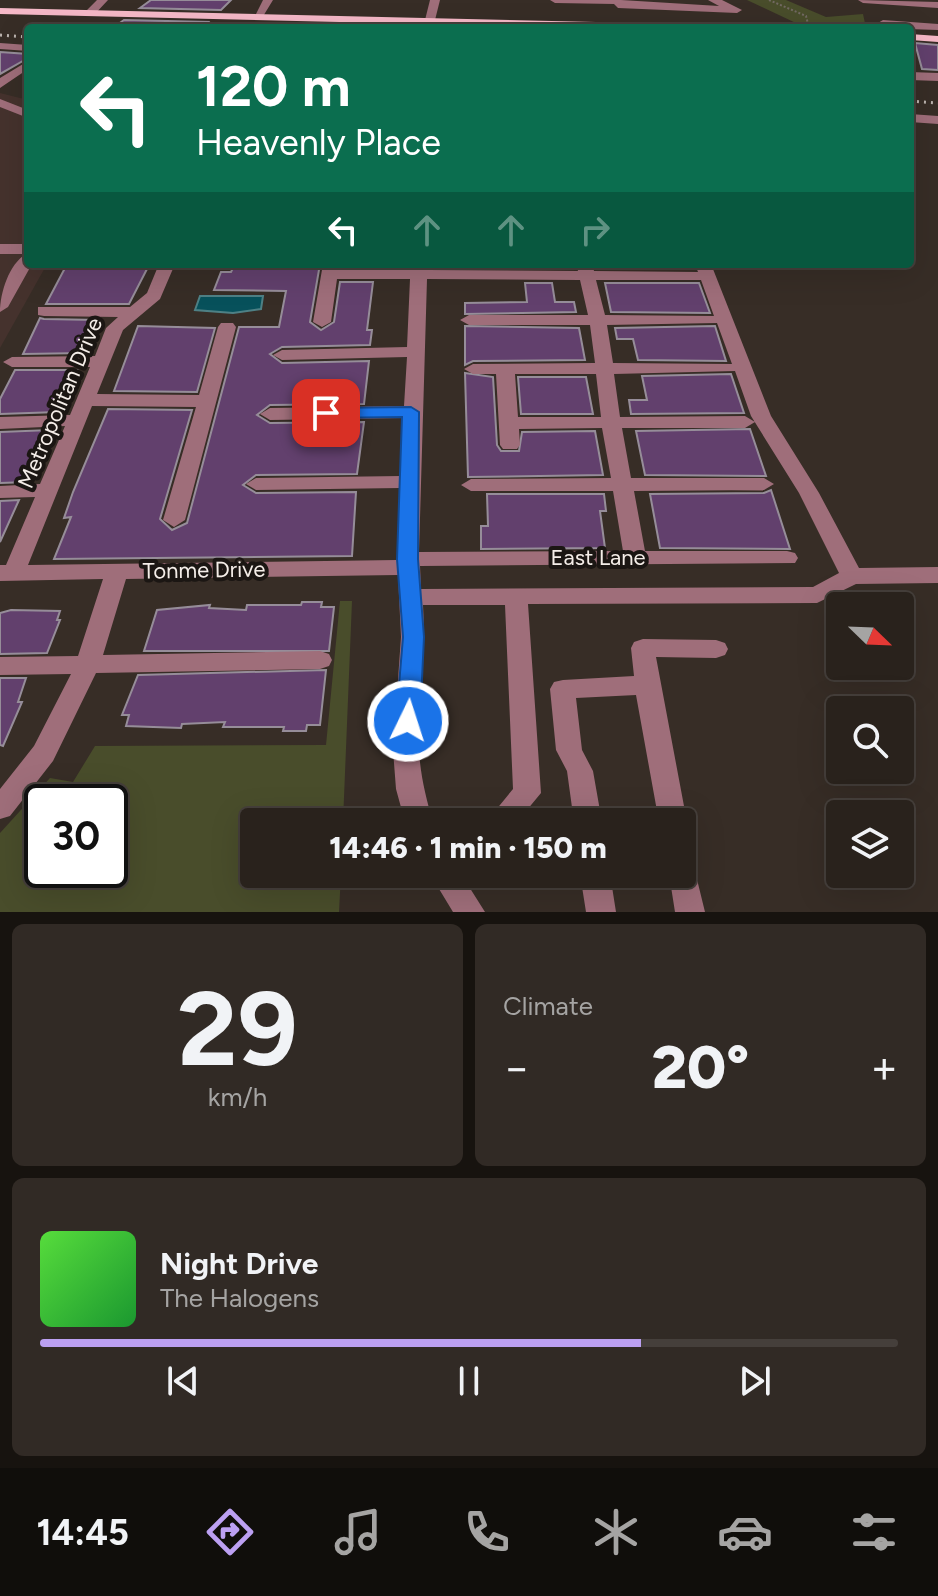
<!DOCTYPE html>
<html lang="en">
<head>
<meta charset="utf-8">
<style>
	body { margin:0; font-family:Figtree,sans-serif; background:#312a25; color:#f1f3f6; height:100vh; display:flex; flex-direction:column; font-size:30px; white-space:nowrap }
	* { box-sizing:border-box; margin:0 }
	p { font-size:26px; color:#a5a4a3 }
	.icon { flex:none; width:44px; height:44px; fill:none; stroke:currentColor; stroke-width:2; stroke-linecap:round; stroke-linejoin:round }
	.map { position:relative; height:912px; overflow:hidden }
	.side { display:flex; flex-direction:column; gap:12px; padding:12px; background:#17130f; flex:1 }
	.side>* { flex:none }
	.guide { position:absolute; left:24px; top:24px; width:890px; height:244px; border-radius:8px; box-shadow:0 8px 32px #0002,0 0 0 2px #453f3b; background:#0b6e4f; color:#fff; overflow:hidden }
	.needle { width:52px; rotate:113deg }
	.tools { position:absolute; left:826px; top:592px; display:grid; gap:16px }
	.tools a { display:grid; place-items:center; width:88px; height:88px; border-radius:8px; background:#29221c; box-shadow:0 8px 32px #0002,0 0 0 2px #453f3b; font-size:40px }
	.speed { position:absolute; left:24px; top:784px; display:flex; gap:16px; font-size:40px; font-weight:700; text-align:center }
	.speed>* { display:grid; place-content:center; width:104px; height:104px; border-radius:50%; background:#29221c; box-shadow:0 8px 32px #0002,0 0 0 2px #453f3b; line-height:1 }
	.speed .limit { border:4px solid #111; border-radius:12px; background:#fff; color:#111 }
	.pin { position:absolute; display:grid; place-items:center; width:68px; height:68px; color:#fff; margin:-34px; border-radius:16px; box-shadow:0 4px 12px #0006 }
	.me { position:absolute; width:88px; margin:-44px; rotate:4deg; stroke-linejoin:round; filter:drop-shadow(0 0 6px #0008) }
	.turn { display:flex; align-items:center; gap:28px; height:168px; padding:0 40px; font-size:36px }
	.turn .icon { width:104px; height:104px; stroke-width:2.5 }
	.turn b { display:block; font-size:56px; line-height:68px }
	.lanes { display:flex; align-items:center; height:76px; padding:0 40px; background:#0003; justify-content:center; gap:40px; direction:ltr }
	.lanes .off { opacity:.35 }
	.big { font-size:60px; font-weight:800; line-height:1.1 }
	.side .tile { flex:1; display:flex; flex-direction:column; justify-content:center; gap:12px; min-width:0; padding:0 28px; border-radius:12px; background:#312a25 }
	.side .dial { align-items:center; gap:0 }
	.dial b { font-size:104px; line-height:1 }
	.song { display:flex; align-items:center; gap:24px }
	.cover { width:96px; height:96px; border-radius:12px; background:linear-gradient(135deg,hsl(110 70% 55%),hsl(130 70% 35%)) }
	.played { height:8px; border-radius:4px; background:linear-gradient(90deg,#bca0f2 70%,#453f3b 70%) }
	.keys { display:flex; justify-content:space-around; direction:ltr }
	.heat { display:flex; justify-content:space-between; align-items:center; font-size:44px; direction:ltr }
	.side .tiles { flex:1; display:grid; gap:12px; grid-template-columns:1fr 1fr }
	.tile:last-child { grid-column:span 2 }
	.trip { position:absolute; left:240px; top:808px; width:456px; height:80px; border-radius:8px; background:#29221c; box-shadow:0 8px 32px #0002,0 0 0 2px #453f3b; font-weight:800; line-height:80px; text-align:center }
	.menu { display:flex; height:128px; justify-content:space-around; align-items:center; background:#100e0b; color:#a5a4a3 }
	.menu .icon { width:56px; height:56px }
	.menu .active { color:#bca0f2 }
	.menu b { font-size:36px; color:#f1f3f6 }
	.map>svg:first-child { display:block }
	.commercial { fill:#45322d }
	.green { fill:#494d2b; fill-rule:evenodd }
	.water { fill:#07515b; stroke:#4e8085; stroke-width:2 }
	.building { fill:#62406d; stroke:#968d99; stroke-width:2 }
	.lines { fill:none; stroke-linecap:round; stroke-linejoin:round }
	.path { stroke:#726962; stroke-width:2; stroke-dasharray:2 2; stroke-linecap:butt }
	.minor { fill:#9f6e7a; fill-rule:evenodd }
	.major { fill:#f6b9c8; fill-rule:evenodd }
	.rail { stroke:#bbb3ae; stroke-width:3; stroke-dasharray:2 5; stroke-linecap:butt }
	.route { fill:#1a73e8; stroke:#114b97; stroke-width:2 }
	.labels { text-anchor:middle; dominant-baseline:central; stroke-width:8; stroke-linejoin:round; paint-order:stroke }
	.street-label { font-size:22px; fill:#f4ede8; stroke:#1b1613 }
</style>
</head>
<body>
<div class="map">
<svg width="938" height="912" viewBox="0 0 938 912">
	<rect width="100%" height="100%" fill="#372d26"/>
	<path class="commercial" d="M0,93L28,100V264H47L0,348Z"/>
	<path class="green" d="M747,0H786L826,17L863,14L866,28L798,24Z
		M340,601H352L343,822H254V874H341L339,912H0V833L50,778L73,782L95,746L326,745ZM110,802V870H42V802Z"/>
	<path class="water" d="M200,296H263L261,309L233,313L195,310Z"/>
	<path class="building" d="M151,0H231L221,10L140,8Z
		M124,20L208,22L202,28H113Z
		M915,43L938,45V70L922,69Z
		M0,52L28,54V58L0,74Z
		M292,264H320L310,322L321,330L334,322L340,282H373L367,330H372L370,345L282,347L270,354L282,363L369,361L364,404L270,405L257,415L270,423L364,422L357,474L256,475L243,485L256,493L356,492L352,556L54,559L71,517L64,518L73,492L108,409L192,410L160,519L172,530L187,523L239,327H279L286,291L214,290L221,272H231L233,268L292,267Z
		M602,264H692L694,269L603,268Z
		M148,267L129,304H46L65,268Z
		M525,283H552L555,302H574L576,312L465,314V303L527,302Z
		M605,283H699L710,313L611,312Z
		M40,318L44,319L98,320L84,353L23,354Z
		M138,326L215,328L197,392L114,391Z
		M465,326L579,328L585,360L473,361L465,365Z
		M715,326L726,361L638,360L633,339H617L615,328Z
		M15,370H77L58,412L0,414V399Z
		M465,373L493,377L497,445L501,451H519L522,432L595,431L603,475L468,477Z
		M731,374L744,413L631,414L629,400H647L642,376Z
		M518,377H586L593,414H521Z
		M750,429L766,476L645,475L636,431Z
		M50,430L28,482L0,483V432Z
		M771,490L790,549L660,548L650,494L764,493Z
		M487,494H604L606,511H600L605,548L481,549V526H488Z
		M19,500L0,542V501Z
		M302,602H322L321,607H334L329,651H144L157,610L210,605L209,608L246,610L247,605H301Z
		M11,610L60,611L57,620H60L47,653L0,654V613Z
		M326,670L320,725H307L306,731H283L284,727H223L225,722L182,724L181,728L126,726L129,715H122L138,675Z
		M0,678H26L18,702H22L3,746L0,745Z"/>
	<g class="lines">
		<path class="path" d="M769,0L806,16L809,28"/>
		<path class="minor" d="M97,0H108L94,15H86V11Z
			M263,0H273L262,18H254Z
			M430,0H440L433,28H423Z
			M550,0H621L719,6L708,0H722L742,10L737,13L618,8L614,4L555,3Z
			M858,0L938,2V8L863,3Z
			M883,20L938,24V30L878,28V23Z
			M0,43L28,45V51L0,49Z
			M28,61V69L0,88V78Z
			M910,72L938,73V81L910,80Z
			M0,99L28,110V118L0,107Z
			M910,114L938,116V124L910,122Z
			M0,244H28V264H32L8,307L0,312C0,293 9,264 26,254H0Z
			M159,264H175L160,299L123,330L97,394L199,395L218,327L221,323H233L236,327L185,520L174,527L163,520L196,407L92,406L28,565L397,560L400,488L256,490L246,484L256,478L401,476L404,418L270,420L260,414L270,408L404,406L407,357L282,360L273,355L282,350L407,347L410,279H337L331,322L322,327L313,322L323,264H339L338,269L411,270V264H427V270L578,271L576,264H592L594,271L698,272L695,264H711L771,416L819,493L859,568L938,567V583L856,584L817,603L528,604L541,793L517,822H486L513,789L505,605H423C426,653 419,700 419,749C420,774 426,798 433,822H405L396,789L393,750L401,637L398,575L126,579L103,655L320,651L329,654L332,660L329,666L320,669L96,673L53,761L10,816L0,819V789L34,746L71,674L0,675V657L78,656L103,579L0,581V565H6L35,497L0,498V486L40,484L65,426L0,429V417L70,415L90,367H12L3,362L12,357L95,356L106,328L118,317L44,316L38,315V307H130L147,293ZM427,279L580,280L588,315H469L460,320L469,325H590L595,363L473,364L464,369L473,374H496L500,445L503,449H517L520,445L519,429L602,428L611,478L471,479L461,485L471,491H613L623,551L419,552ZM596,280H701L714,316L605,315ZM717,323L732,364L613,363L607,325ZM735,371L751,416L799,493L839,573L813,587L421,589L420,566L795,563L798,558L795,553L787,551H645L634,491L764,490L774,484L764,478H631L622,428H745L755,422L745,416L620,417L614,374ZM515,374H596L601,417H518Z
			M643,639L716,640L725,643L728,649L725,655L716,658L656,657L687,822L682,831V822H659L636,695L576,698L582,750L593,771L602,822H574L567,771L556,750L550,689L554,682L563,680L634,676L631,648L634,642Z
			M682,855L692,859L705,912H675L669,874H682Z
			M430,874H461L485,912H453Z
			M580,874H610L616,912H586Z"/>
		<path class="major" d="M0,8L727,25L732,28H590L0,14Z
			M910,34L938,36V42L910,40Z"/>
		<path class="rail" d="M0,35L28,37
			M910,101L938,103"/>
	</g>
	<path class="route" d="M411,407L419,412L418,559L424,637L420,721L416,728H400L396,721L403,637L397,559L402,417L326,418L317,413L326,408Z"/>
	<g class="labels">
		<g class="street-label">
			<text transform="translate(60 403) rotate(-67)">Metropolitan Drive</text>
			<text x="598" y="557">East Lane</text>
			<text transform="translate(204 570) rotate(-1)">Tonme Drive</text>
		</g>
	</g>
</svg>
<div class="tools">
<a><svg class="needle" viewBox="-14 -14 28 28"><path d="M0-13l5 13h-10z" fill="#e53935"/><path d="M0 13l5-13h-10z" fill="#a5a4a3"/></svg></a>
<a><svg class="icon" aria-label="search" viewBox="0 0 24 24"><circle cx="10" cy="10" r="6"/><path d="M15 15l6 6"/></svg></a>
<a><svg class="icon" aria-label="layers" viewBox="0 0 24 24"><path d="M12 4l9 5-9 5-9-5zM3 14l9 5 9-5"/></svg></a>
</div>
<div class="speed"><div class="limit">30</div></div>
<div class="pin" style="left:326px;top:413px;background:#d93025"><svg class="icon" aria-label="arrive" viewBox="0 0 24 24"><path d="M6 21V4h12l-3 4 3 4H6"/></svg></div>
<svg class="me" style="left:408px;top:721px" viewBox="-20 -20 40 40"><circle r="17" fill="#1a73e8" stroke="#fff" stroke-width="3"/><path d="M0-11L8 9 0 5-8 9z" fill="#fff"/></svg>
<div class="trip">14:46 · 1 min · 150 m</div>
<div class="guide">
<div class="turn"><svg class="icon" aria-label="left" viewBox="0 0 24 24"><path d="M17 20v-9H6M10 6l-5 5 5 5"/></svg><div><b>120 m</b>Heavenly Place</div></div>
<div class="lanes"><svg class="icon" aria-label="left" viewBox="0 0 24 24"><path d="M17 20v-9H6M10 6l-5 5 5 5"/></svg><svg class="icon off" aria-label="ahead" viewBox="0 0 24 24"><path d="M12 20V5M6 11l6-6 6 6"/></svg><svg class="icon off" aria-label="ahead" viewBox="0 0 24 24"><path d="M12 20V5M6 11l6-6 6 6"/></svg><svg class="icon off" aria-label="right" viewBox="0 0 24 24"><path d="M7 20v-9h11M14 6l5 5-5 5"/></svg></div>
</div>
</div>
<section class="side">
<div class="tiles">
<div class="tile dial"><b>29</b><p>km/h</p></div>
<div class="tile"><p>Climate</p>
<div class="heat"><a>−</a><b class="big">20°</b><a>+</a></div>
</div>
<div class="tile">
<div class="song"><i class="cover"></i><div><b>Night Drive</b><p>The Halogens</p></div></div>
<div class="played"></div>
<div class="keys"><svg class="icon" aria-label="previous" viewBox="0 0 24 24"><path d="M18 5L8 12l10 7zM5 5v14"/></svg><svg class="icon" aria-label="pause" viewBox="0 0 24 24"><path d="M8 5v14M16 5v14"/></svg><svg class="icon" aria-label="next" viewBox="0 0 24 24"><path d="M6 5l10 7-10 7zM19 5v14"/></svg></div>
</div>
</div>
</section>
<nav class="menu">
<b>14:45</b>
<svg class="icon active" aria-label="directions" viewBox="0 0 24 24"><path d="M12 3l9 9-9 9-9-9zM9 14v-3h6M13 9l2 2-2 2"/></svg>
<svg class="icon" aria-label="music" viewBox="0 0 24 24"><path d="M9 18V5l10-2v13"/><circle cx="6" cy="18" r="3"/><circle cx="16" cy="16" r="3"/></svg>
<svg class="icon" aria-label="phone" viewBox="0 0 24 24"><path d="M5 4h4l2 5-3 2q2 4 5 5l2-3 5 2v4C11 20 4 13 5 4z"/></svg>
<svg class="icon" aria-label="climate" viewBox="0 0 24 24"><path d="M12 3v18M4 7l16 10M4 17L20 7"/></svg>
<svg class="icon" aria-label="car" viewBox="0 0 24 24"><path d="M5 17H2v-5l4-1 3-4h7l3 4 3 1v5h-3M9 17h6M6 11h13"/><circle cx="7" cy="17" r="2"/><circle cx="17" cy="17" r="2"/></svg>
<svg class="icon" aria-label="filters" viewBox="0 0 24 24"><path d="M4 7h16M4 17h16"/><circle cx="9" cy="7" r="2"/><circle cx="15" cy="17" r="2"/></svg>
</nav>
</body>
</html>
